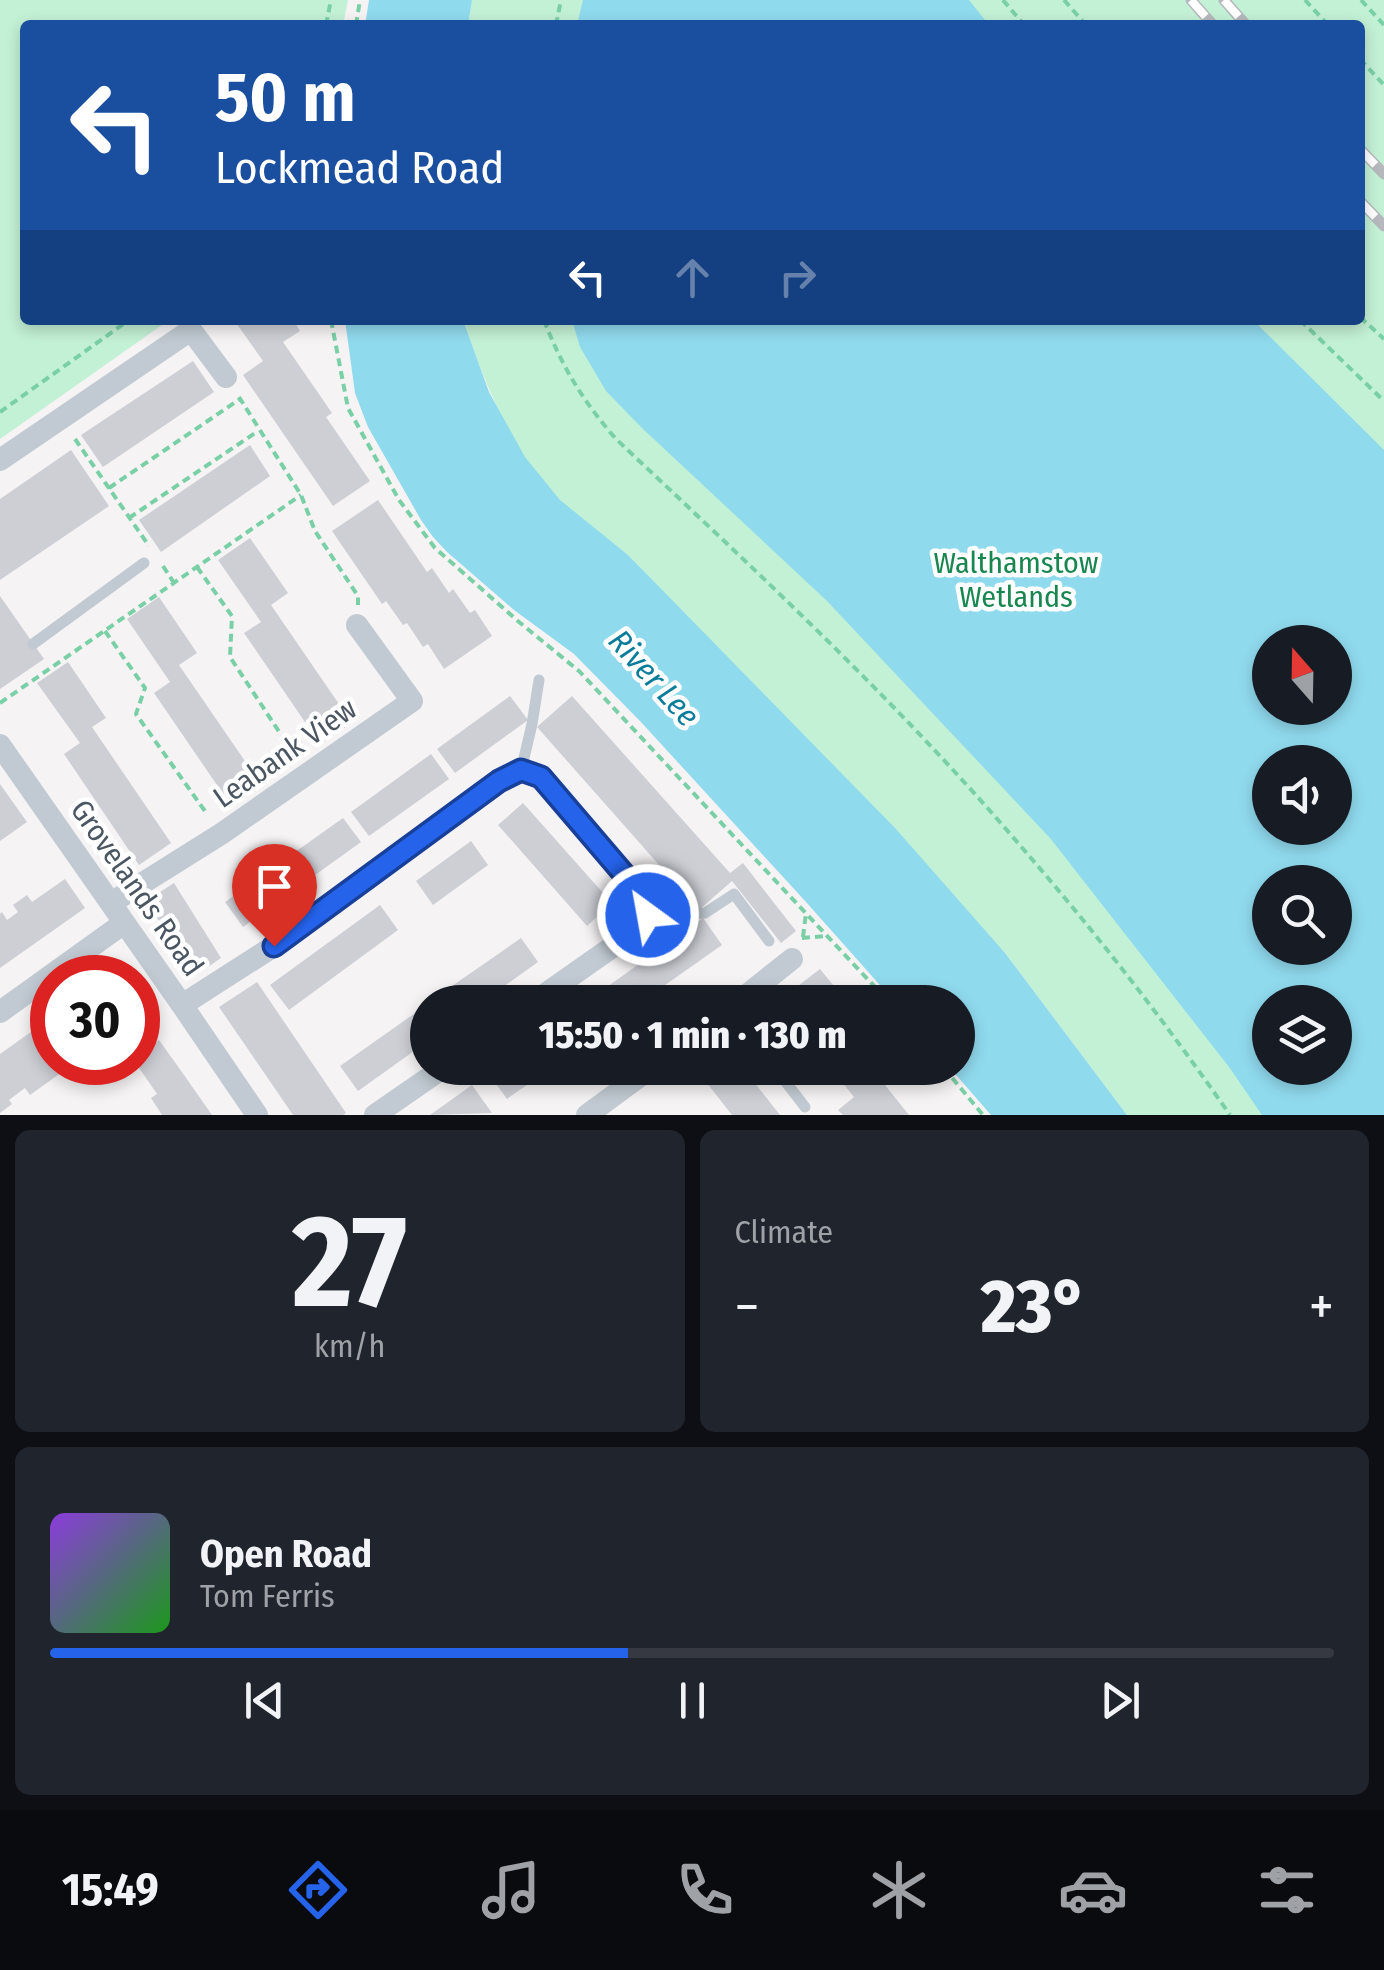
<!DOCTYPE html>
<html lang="en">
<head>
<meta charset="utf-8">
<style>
	body { margin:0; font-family:"Fira Sans Condensed",sans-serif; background:#20242c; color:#f1f3f6; height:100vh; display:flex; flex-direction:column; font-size:38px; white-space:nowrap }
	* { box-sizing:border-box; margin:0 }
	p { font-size:32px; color:#9ea1a6 }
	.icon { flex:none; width:55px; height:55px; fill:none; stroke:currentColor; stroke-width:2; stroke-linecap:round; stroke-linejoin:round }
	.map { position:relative; height:1115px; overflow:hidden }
	.sheet { display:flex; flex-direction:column; gap:15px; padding:15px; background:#0d0f14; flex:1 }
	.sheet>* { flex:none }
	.guide { position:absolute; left:20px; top:20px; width:1345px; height:305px; border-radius:10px; box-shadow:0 5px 15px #0003; background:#1a4fa0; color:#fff; overflow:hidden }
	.needle { width:65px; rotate:340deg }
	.buttons { position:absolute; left:1252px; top:625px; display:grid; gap:20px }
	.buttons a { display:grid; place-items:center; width:100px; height:100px; border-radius:50%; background:#171b24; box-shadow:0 5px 15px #0003; font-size:50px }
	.speed { position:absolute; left:30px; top:955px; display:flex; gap:20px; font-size:50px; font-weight:700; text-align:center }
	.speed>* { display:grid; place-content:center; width:130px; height:130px; border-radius:50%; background:#171b24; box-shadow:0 5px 15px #0003; line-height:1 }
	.speed .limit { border:15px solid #d22; background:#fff; color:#111 }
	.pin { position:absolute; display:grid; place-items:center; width:85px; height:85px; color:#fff; margin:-102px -42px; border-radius:50% 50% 50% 0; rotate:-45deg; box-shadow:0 0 10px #0007 }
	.pin .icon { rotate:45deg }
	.me { position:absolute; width:110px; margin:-55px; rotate:328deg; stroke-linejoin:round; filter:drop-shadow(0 0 8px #0008) }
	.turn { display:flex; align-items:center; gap:35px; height:210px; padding:0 30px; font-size:45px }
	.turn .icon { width:130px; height:130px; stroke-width:2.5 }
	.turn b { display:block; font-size:70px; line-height:85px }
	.lanes { display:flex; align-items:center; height:95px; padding:0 30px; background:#0003; justify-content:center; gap:50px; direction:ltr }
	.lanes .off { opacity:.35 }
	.big { font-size:75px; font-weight:800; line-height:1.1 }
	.sheet .widget { flex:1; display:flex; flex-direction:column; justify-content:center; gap:15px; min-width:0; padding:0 35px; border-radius:15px; background:#20242c }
	.sheet .dial { align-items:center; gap:0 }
	.dial b { font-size:130px; line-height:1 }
	.song { display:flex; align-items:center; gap:30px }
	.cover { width:120px; height:120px; border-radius:15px; background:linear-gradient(135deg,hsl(270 70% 55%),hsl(120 70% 35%)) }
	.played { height:10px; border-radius:5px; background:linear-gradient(90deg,#2563eb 45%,#363941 45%) }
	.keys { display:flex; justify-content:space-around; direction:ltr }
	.heat { display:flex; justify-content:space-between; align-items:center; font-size:55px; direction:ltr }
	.sheet .tiles { flex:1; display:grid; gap:15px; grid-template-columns:1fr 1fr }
	.widget:last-child { grid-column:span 2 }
	.trip { position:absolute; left:410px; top:985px; width:565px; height:100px; border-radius:50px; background:#171b24; box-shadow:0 5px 15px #0003; font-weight:800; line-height:100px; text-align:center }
	.menu { display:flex; height:160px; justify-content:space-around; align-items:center; background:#090b0e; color:#9ea1a6 }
	.menu .icon { width:70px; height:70px }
	.menu .current { color:#2563eb }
	.menu b { font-size:45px; color:#f1f3f6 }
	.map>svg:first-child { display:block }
	.green { fill:#c3f1d5; fill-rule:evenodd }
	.water { fill:#90daee; fill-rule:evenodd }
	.building { fill:#cdcfd5 }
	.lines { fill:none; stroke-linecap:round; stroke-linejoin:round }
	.path { stroke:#7ad0a6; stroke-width:4; stroke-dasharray:8 5; stroke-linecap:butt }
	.service { stroke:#c1cad2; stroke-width:11 }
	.minor { stroke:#c1cad2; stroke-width:22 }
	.rail-casing { stroke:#b5b8bd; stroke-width:11 }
	.rail { stroke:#fff; stroke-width:8; stroke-dasharray:22; stroke-linecap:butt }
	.route-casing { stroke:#184099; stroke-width:25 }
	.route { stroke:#2563eb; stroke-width:18 }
	.labels { text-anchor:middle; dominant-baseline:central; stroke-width:9; stroke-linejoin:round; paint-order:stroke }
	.park-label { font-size:30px; fill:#17864f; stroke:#fff }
	.street-label { font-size:30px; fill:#4a5661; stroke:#fff }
	.water-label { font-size:32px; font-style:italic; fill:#0c7c9b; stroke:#fff }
</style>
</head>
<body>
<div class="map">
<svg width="1384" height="1115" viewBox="0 0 1384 1115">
	<rect width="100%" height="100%" fill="#f5f3f3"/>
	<path class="green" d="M0,0H348L343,25H25V320H169L0,439Z
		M472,0H1384V1115H1127L1005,953L628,555C606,538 582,521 562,502C512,455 485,383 463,320H1360V25H468ZM1270,642H1335V708H1270ZM1270,762H1335V828H1270ZM1270,882H1335V948H1270ZM1270,1002H1335V1068H1270Z"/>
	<path class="water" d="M369,0H472L468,25H365Z
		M583,0H969L989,25H577Z
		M345,320H463L489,392L525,457L560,500L628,555L896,829L1005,953L1127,1115H991L950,1068H958V1002H895L806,902L640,721L574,654L514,610L447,552L433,537L421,520L368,427L355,393Z
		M572,320H1253L1384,450V1115H1262L1229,1067L1050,838L826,600L642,428L606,391L580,347ZM1270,642H1335V708H1270ZM1270,762H1335V828H1270ZM1270,882H1335V948H1270ZM1270,1002H1335V1068H1270Z"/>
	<path class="building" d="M234,320H293L300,331L283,342L332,413L326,417L370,481L333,506L243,375L263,361Z
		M193,361L214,392L103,467L81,435Z
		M250,445L270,476L161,552L139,520Z
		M71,450L109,506L0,580V499Z
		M378,500L427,572L432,568L449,593L453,589L470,613L475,610L492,636L444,669L428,644L423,647L407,623L403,625L386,601L382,604L332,531Z
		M250,538L288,593L271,605L352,723L320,744L244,633L261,622L218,560Z
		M0,596L44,659L0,689Z
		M159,597L197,653L179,665L260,783L230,804L154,693L170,682L127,619Z
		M68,662L106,718L92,727L171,843L139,865L64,754L80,743L37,683Z
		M510,696L528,720L455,773L437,749Z
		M572,696L730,873L743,863L796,931L781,943L732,881L699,910L537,727Z
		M431,754L449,779L369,836L351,812Z
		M0,784L27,822L0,841Z
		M523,803L612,903L587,926L498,825Z
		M343,818L361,842L243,927L225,902Z
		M471,841L488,865L433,905L416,881Z
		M65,879L85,908L0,968V914L2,912L7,920L18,912L13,905L27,895L32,902Z
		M174,883L221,958L195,976L146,901Z
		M380,905L398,930L289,1010L270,985Z
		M703,918L722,945L641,1002H586Z
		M521,938L538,962L482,1002H429Z
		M820,969L847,1002H777Z
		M257,982L346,1113L343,1115H293L219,1007Z
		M428,1004V1041L358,1091L340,1066Z
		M52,1017V1062H76L30,1095L25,1088L9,1100L12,1104L0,1113V1054Z
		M159,1040L184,1075L212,1115H162L151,1098L157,1094L135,1062H138V1055Z
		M495,1068H551L507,1099L488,1073Z
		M707,1068H743L780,1115H732L699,1073Z
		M831,1068H897L881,1080L909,1115H843L838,1110L854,1097Z
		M472,1085L492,1113L430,1115Z"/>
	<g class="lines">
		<path class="path" d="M1003,0L1024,25
			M1064,0L1086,25
			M1305,0L1328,25
			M1361,0L1384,25
			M326,25L331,0
			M356,25L360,0
			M556,25L561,0
			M1360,59L1384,85
			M1360,317L1384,339
			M331,320L348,408L399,500L435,548L519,622L579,671L889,1002
			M544,320C562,367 583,401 616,439C756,571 899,703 1024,850C1097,934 1166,1023 1230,1115
			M1300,320L1384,401
			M239,397L301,495L315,531L358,596V605
			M0,412L129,320
			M75,439L149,546
			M109,488L240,399
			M129,518L258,431
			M163,566L174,583
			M197,567L232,616L230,657L295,756
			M105,631L145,688L136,714L207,814
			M0,703L301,495
			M803,937L806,913
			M802,938L826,936
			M944,1068L983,1115"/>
		<path class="service" d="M33,644L144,563
			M521,771L532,724L539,680
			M649,915L705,913L734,894L769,941
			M775,1068L805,1107"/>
		<path class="minor" d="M0,460L191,330L226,377
			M0,745L182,1005L257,1115
			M111,903L221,834L412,701L357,625
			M738,1002L792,959
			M182,1005L274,946L499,781L521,771L541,777L646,901L649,915L635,931L534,1002
			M0,1012L124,923
			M375,1115L443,1068
			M587,1115L651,1068"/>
		<g class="rail-casing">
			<path id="rail" d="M1191,0L1213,25
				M1224,0L1246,25
				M1360,149L1384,174
				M1360,201L1384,226"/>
		</g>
		<use href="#rail" class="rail"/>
	</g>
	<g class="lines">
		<g class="route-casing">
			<path id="route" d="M274,946L499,781L521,770L541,777L646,900L648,915"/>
		</g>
		<use href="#route" class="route"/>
	</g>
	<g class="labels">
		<g class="park-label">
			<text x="1016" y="563">Walthamstow<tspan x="1016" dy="34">Wetlands</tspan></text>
		</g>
		<g class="street-label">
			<text transform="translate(285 753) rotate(-35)">Leabank View</text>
			<text transform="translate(137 888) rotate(55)">Grovelands Road</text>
		</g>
		<g class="water-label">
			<text transform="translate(654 678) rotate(48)">River Lee</text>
		</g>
	</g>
</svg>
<div class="buttons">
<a><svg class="needle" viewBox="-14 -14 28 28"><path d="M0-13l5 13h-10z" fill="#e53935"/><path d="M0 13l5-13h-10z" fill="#9ea1a6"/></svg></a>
<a><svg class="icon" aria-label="sound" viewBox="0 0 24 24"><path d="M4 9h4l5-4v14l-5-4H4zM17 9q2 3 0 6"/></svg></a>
<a><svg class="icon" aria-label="search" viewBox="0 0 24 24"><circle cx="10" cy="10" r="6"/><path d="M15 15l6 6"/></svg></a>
<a><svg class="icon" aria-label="layers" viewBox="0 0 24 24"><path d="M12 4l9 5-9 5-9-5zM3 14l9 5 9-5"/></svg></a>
</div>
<div class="speed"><div class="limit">30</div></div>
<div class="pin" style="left:274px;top:946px;background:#d93025"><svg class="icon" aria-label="arrive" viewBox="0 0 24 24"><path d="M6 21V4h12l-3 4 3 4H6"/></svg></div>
<svg class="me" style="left:648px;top:915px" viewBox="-20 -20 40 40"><circle r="17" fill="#2563eb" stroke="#fff" stroke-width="3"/><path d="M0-11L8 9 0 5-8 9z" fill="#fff"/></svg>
<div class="trip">15:50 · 1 min · 130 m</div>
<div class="guide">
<div class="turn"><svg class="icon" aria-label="left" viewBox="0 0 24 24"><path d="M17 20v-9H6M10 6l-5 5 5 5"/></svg><div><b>50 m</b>Lockmead Road</div></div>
<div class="lanes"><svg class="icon" aria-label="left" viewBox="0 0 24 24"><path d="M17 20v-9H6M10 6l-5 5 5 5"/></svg><svg class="icon off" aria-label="ahead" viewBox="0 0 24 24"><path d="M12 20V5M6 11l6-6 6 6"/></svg><svg class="icon off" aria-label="right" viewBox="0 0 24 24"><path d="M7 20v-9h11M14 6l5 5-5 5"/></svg></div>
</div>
</div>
<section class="sheet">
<div class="tiles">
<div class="widget dial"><b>27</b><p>km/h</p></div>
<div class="widget"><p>Climate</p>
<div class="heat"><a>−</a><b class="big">23°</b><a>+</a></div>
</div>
<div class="widget">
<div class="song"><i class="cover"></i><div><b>Open Road</b><p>Tom Ferris</p></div></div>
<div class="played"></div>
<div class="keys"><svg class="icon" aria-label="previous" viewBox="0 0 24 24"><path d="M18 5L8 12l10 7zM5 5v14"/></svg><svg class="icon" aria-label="pause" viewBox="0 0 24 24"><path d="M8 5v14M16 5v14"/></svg><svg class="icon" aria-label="next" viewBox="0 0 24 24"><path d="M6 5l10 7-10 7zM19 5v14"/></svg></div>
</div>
</div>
</section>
<nav class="menu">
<b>15:49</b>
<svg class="icon current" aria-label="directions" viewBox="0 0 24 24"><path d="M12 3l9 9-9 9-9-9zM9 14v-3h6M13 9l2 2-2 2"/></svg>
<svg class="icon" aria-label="music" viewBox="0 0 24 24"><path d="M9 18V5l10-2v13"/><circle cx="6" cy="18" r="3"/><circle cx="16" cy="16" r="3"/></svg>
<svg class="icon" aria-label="phone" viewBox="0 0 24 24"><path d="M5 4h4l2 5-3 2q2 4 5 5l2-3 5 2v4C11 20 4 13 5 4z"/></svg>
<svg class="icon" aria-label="climate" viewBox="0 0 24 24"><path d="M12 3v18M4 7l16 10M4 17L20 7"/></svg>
<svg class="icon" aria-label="car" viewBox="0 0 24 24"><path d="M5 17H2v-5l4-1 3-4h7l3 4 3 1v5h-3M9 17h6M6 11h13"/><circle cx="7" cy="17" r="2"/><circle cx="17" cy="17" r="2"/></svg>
<svg class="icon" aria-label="filters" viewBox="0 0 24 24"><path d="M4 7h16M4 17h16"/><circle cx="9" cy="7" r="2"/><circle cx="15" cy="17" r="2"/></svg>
</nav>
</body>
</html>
